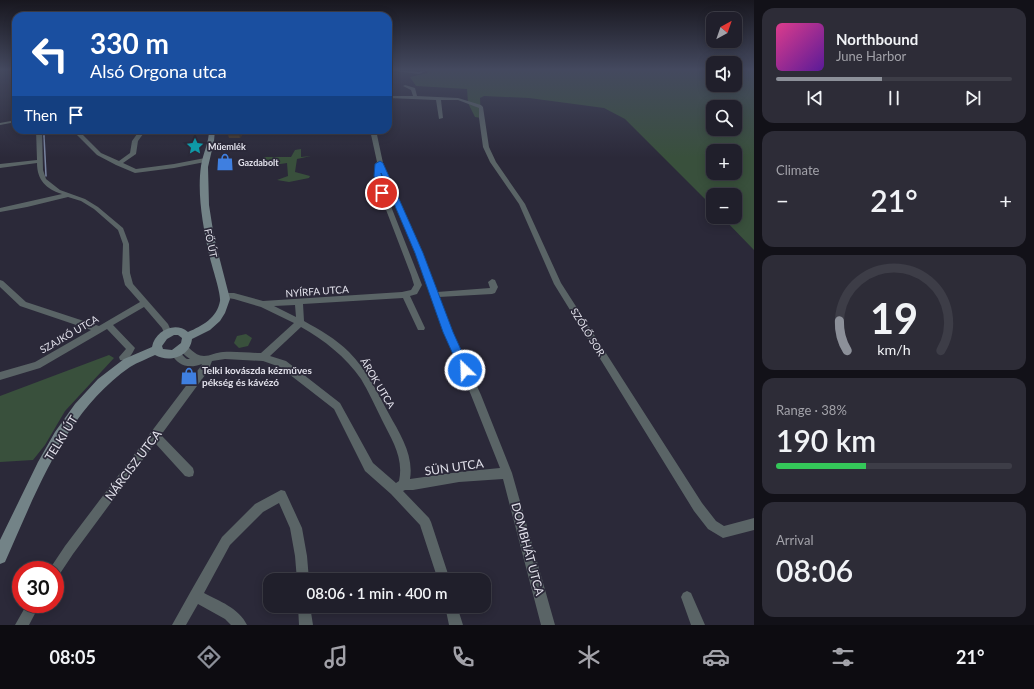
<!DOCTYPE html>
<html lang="en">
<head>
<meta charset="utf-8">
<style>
	body { margin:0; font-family:Lato,sans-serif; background:#2d2c37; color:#f1f3f6; height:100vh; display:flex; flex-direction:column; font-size:15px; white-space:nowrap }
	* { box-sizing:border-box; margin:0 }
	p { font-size:13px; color:#a2a2a9 }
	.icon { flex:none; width:22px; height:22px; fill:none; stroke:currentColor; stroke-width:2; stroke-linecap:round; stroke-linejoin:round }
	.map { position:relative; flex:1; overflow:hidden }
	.drawer { display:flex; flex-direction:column; gap:8px; padding:8px; background:#121118; width:280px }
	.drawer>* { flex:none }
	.guide { position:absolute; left:12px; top:12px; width:380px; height:122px; border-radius:12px; box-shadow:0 2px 10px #0003,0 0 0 1px #3d3d47; background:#1a4fa0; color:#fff; overflow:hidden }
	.needle { width:26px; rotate:40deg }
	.controls { position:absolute; left:706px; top:12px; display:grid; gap:8px }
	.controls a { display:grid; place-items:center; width:36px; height:36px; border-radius:8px; background:#201f2b; box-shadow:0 2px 10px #0003,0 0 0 1px #3d3d47; font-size:20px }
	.speed { position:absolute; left:12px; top:561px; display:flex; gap:8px; font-size:20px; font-weight:700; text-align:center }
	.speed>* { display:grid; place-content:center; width:52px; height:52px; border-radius:50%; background:#201f2b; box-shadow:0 2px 10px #0003,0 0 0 1px #3d3d47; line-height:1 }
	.speed .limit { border:6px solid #d22; background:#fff; color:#111 }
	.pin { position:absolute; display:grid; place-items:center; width:34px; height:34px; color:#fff; margin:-17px; border:2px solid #fff; border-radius:50%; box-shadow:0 1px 4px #0007 }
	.me { position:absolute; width:44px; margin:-22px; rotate:336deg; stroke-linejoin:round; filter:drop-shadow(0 0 3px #0008) }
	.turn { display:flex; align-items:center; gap:14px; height:84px; padding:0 12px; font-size:18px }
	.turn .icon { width:52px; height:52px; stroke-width:2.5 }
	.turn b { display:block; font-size:28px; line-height:34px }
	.then { display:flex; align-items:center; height:38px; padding:0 12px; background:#0003; gap:8px; font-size:15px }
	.big { font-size:30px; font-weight:600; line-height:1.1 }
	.drawer .card { flex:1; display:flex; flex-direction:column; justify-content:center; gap:6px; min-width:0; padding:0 14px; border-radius:12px; background:#2d2c37 }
	.drawer .dial { align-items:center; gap:0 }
	.dial svg { height:104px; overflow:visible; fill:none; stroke:#3d3d47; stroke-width:7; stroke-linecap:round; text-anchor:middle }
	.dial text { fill:#f1f3f6; stroke:none }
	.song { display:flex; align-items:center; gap:12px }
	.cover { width:48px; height:48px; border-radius:6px; background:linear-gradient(135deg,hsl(330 70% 55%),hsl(270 70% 35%)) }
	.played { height:4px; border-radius:2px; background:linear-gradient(90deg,#8c9099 45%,#3d3d47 45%) }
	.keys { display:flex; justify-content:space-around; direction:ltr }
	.heat { display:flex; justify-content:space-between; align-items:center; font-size:22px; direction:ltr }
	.charge { height:6px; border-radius:3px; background:linear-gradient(90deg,#34c759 38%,#3d3d47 0) }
	.trip { position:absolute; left:263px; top:573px; width:228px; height:40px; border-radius:12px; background:#201f2b; box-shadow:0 2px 10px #0003,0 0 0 1px #3d3d47; font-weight:600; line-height:40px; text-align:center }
	.menu { display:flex; height:64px; justify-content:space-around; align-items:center; background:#0d0c11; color:#a2a2a9 }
	.menu .icon { width:28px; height:28px }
	.menu .active { color:#8c9099 }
	.menu b { font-size:18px; color:#f1f3f6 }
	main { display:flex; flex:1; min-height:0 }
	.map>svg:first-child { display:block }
	.green { fill:#39503c; fill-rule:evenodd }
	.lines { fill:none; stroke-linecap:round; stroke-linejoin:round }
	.stream-far1 { stroke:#7b87a4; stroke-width:1 }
	.stream { stroke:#7b87a4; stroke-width:1.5 }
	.street { fill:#5a6466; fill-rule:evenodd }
	.secondary { fill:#738387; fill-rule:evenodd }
	.wall { fill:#493c32 }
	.shaded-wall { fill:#3c3129 }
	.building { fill:#55463a; stroke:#3c3129 }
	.route { fill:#1a73e8; stroke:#114b97 }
	.labels { text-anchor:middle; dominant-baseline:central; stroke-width:3.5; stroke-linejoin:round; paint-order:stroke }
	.far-poi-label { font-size:9px; font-weight:bold; fill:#e2e1eb; stroke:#2b2939; text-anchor:start }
	.street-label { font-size:10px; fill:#e2e1eb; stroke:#2b2939 }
	.poi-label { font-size:10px; font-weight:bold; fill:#e2e1eb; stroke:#2b2939; text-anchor:start }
	.near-street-label { font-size:12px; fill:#e2e1eb; stroke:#2b2939 }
</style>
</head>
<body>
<main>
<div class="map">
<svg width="754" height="625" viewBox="0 0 754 625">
	<rect width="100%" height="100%" fill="#2b2939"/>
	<path class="green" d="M428,70H713V85H735V70H754V250L722,217H735V195H713V207L625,119L604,108L529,98L484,96L480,98L481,118L475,117L468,103L467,89L416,86L410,77L427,73ZM713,107H735V129H713ZM713,151H735V173H713Z
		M301,149V157L311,156L297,159L295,172L310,176L309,178L289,182L277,180L288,176L287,163L274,165L262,163L264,157H291L295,150Z
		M246,334L252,338L248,346L239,348L234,343L237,336Z
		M109,355L114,358L65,411L45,445L33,460L0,462V396Z"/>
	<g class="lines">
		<path class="stream-far1" d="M44,130V137"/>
		<path class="stream" d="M44,136L46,176"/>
		<path class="street" d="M389,70L419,72L428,70L419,74Z
			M405,85L415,88L417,96L458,98L481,105L483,107L489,147L496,162L525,204L561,283L702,503L716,521L724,526L754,518V530L723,538L708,529L694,511L554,284L519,204L490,162L483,147L479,118V108L458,100H441L443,118L439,119L436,100L388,98V96H413L411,90L403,86Z
			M16,120V122L0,125V123Z
			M36,130H42L43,170L46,179L60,190L85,199L98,207L123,228L129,244L130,273L133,284L168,324L172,333L171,335H165L162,328L144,307L113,325L135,348C132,354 128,362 120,360L119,357L126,349L107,329L40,368L0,380V372L35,362L91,330L20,306L0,287V280L3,281L26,302L99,326L140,302L125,285L122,273L123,244L118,230L94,209L81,201L68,197L27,207L0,212V208L62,194C46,189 37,180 37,163L0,168V164L37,160Z
			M72,130H78L101,153L119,161L130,153L132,141L140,130H146L138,141L136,154L123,163L136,169L174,164L205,158L208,160L205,162L174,168L135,173L116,165L97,155Z
			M370,130H376L383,163L423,253L437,292L490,288L488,282L492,279L495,280L498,287L495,293L492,294L439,297L452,332L481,395L512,473L555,625H541L503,479L459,482L413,490H405L403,491L429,518L431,522L450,580H438L420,525L391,494L365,471L334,409L280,367L263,361L225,359L212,361L208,371L161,435L193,468L194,472L193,476L189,477L185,476L155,443L73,554L59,575L55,577V570H49L65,546L201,366L202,364C188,369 178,366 171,353L172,350C179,348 182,356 187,359H190C185,356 181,352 179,347L180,345C188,342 192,356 204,356C210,356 217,352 223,352C235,351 249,353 261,353L294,323L261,307L234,299L221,297L220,295L221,293H234L263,301L402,292L411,290L414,285L411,275L375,181V164L377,162ZM381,172L415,253L444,332L471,395L500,468L459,472L410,479C414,455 400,434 389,414C377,392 367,370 349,352C336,339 320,330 304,321L303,304L403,298L418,330H424L425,328L410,296L417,294L422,285L381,181ZM295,305L296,317L274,306ZM301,327C324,340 346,357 361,379C369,392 375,406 382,420C392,440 404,458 399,481L396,483L373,463L340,403L286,361L270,356Z
			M281,490L285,491L302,528L307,556L309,580H297L295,556L290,528L279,503L263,512L230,545L204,593C219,601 239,608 247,625H231L225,619L198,604L186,625H172L191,591L222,537L255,504Z
			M687,591L691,593L705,625H691L681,597L683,593Z
			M27,604H40L29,625H15Z
			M298,606H310L313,625H299Z
			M445,606H457L463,625H449Z"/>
		<path class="secondary" d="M209,130H215L214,141L208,167L209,205L214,237L230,299L225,313L220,321L210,330L192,339C190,357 169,363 155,355C147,359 138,362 130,367C65,412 36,493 5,562L0,564V540L38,462L55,432L75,404L98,379L124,359L152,347C155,331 175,321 188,332C202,326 217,318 220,301C221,293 211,264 209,254C203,226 197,194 201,166C203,153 209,143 209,130ZM174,335H178L182,338L181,343L172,350L163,349L162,346L167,339Z"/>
	</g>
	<path class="wall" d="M246,130L240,138H229L228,135Z"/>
	<path class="shaded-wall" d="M242,130H246L240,138L239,135Z"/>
	<path class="building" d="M230,130H242L239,135H228Z"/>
	<linearGradient id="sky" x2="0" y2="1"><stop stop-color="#18171f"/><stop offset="0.44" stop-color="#44495f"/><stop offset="1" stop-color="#44495f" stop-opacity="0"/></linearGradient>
	<rect width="754" height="158" fill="url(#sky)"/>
	<path class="route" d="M380,161L383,163L423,253L453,332L470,370L468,373L465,374L461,373L460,370L443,332L415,253L381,173L386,193L382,195L379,193L374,176L375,164Z"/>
	<defs>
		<g id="sight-bare" transform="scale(1.38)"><path d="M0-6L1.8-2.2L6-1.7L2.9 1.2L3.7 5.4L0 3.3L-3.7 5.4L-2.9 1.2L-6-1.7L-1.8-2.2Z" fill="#0f9aa8" stroke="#2b2939" stroke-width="2.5" paint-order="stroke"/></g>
		<g id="shop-bare" transform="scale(1.38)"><path d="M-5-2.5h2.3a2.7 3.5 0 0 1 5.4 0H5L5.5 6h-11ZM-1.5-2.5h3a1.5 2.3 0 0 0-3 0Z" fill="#3f7fe0" stroke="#2b2939" stroke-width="2.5" paint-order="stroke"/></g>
	</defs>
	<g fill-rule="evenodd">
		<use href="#sight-bare" x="195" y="146"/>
		<use href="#shop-bare" x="225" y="162"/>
		<use href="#shop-bare" x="189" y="376"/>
	</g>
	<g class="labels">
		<g class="far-poi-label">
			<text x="208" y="146">Műemlék</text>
			<text x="238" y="162">Gazdabolt</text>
		</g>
		<g class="street-label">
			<text transform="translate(211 243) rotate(78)">FŐ ÚT</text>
			<text transform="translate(317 291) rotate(-4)">NYÍRFA UTCA</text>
			<text transform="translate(588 332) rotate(58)">SZŐLŐ SOR</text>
			<text transform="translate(69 334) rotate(-30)">SZAJKÓ UTCA</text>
			<text transform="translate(378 383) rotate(59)">ÁROK UTCA</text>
		</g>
		<g class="poi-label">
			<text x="202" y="370">Telki kovászda kézműves<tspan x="202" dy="12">pékség és kávézó</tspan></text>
		</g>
		<g class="near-street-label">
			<text transform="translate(61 438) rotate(-58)">TELKI ÚT</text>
			<text transform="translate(133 465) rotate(-53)">NÁRCISZ UTCA</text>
			<text transform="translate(454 467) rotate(-8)">SÜN UTCA</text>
			<text transform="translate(528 549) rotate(75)">DOMBHÁT UTCA</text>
		</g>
	</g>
</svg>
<div class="controls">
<a><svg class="needle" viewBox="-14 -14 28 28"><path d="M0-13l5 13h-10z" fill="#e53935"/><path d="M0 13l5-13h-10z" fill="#a2a2a9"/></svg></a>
<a><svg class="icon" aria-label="sound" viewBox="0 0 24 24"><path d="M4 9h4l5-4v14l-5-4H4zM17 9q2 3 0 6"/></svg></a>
<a><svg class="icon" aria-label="search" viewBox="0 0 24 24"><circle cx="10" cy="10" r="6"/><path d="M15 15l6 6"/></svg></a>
<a>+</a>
<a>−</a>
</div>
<div class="speed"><div class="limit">30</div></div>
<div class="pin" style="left:382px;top:193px;background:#d93025"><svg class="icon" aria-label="arrive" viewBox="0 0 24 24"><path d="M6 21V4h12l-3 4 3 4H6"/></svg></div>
<svg class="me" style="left:465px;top:370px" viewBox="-20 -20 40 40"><circle r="17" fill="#1a73e8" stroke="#fff" stroke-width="3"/><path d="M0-11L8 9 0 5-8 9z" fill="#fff"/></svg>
<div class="trip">08:06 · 1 min · 400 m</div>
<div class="guide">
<div class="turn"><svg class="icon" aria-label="left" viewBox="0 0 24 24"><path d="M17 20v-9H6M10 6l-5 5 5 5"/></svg><div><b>330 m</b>Alsó Orgona utca</div></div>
<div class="then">Then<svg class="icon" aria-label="arrive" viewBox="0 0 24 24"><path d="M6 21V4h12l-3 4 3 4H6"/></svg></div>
</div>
</div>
<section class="drawer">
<div class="card">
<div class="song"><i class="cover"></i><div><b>Northbound</b><p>June Harbor</p></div></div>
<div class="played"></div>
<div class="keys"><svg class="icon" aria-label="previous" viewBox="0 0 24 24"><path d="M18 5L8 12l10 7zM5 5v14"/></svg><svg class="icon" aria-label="pause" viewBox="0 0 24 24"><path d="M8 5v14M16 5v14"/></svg><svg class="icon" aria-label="next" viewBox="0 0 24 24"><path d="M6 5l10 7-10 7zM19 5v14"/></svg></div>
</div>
<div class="card"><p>Climate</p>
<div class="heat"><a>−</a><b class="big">21°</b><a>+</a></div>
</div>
<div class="card dial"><svg viewBox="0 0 100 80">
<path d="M14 69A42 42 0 1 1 86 69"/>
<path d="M14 69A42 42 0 0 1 8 46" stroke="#8c9099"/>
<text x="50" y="56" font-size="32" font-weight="700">19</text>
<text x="50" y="72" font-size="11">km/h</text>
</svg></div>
<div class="card"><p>Range · 38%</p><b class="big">190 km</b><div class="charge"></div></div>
<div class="card"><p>Arrival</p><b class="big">08:06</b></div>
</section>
</main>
<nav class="menu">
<b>08:05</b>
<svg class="icon active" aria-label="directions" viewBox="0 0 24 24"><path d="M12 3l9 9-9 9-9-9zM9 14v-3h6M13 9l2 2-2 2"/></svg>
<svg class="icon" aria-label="music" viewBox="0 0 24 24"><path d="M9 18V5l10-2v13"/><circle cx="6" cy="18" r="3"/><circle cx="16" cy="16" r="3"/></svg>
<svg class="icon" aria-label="phone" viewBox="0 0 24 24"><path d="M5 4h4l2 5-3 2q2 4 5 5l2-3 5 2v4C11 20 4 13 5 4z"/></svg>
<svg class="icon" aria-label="climate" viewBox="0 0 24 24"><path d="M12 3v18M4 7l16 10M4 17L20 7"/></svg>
<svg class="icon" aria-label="car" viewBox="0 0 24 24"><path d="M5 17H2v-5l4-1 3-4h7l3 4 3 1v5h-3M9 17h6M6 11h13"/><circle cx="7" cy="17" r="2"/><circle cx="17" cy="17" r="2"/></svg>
<svg class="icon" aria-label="filters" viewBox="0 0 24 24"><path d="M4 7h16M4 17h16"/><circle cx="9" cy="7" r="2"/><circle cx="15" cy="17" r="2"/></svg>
<b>21°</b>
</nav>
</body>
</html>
